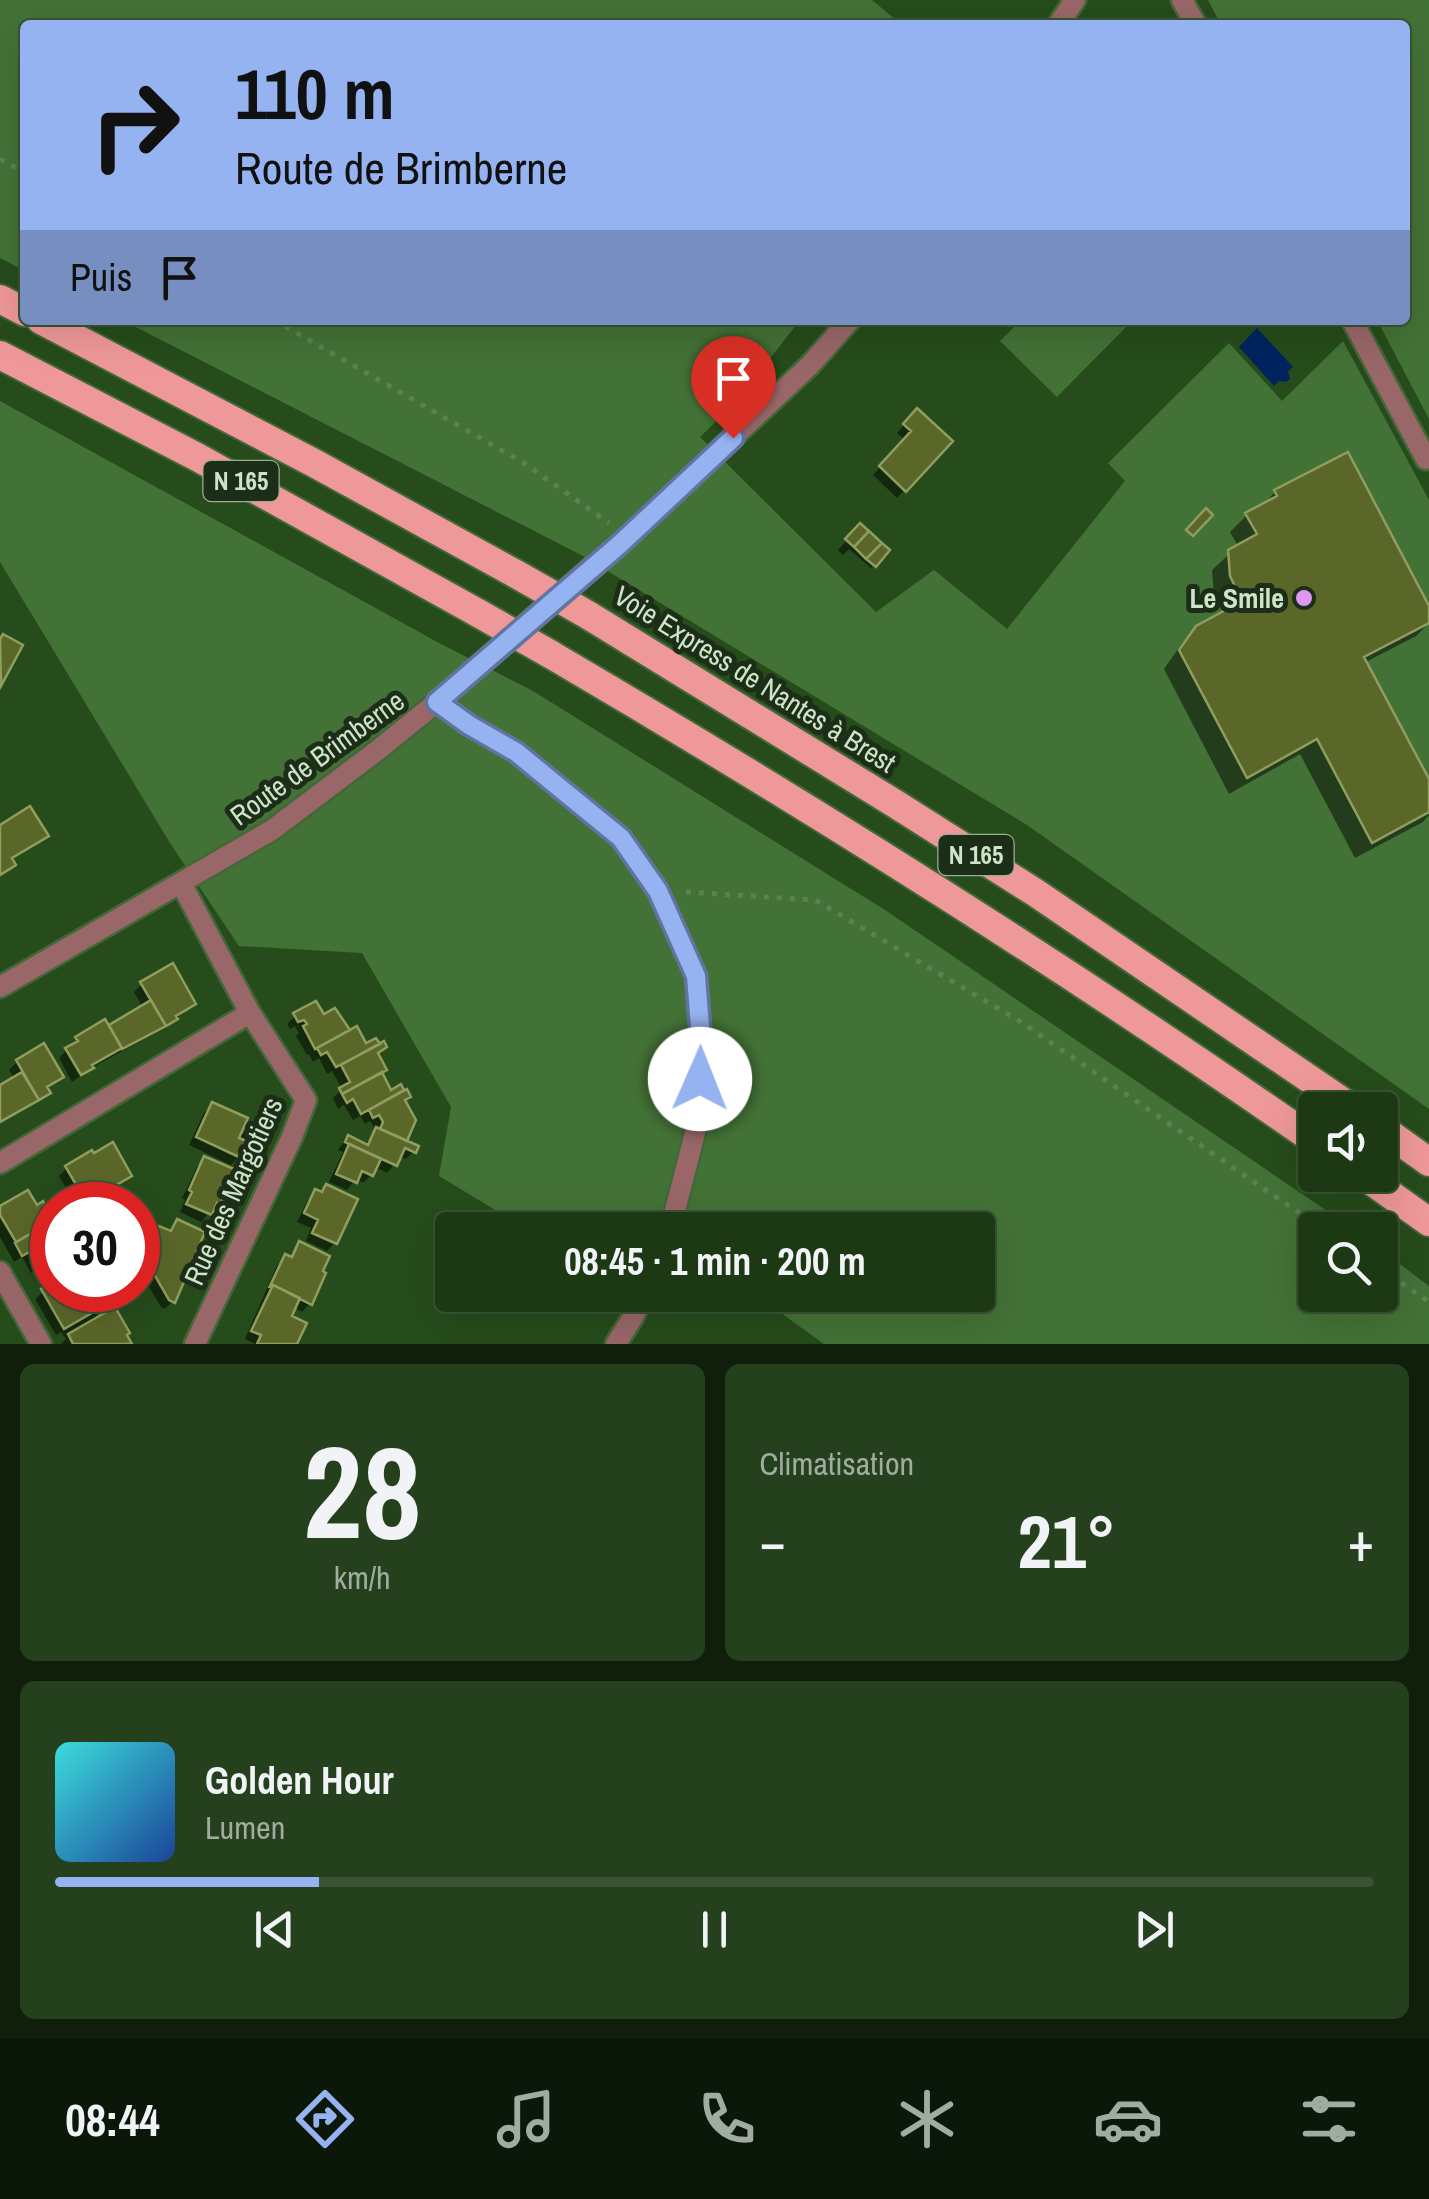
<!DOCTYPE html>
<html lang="fr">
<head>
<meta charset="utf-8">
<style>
	body { margin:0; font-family:"Archivo Narrow",sans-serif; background:#25401d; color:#f1f3f6; height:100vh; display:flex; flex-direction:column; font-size:38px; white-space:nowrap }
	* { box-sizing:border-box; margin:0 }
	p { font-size:32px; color:#a0aca0 }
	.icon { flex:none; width:55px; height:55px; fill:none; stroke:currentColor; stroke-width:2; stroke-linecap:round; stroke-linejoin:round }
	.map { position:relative; height:1344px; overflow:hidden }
	.side { display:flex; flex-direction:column; gap:20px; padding:20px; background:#0f1f0b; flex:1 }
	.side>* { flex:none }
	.banner { position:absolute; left:20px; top:20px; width:1390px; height:305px; border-radius:10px; box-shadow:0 10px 40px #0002,0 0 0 2px #3a5334; background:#95b2f1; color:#111; overflow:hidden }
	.fabs { position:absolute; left:1298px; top:1092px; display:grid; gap:20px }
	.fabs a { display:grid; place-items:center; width:100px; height:100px; border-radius:10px; background:#1c3914; box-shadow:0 10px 40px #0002,0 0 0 2px #3a5334; font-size:50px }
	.speed { position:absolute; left:30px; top:1182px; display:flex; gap:20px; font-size:50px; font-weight:700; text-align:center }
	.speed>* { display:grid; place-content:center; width:130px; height:130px; border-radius:50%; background:#1c3914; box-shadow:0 10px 40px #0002,0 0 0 2px #3a5334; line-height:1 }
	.speed .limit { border:15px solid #d22; background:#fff; color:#111 }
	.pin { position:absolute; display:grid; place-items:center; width:85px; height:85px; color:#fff; margin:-102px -42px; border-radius:50% 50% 50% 0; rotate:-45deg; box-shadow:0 0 10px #0007 }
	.pin .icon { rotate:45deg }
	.me { position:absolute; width:110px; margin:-55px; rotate:1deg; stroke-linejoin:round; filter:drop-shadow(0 0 8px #0008) }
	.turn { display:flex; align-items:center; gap:35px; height:210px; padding:0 50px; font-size:45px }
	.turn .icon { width:130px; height:130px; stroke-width:2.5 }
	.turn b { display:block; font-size:70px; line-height:85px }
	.then { display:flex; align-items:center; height:95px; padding:0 50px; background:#0003; gap:20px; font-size:38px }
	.big { font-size:75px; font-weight:700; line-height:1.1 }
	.side .card { flex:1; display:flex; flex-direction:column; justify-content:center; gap:15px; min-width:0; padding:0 35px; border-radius:15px; background:#25401d }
	.side .dial { align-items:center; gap:0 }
	.dial b { font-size:130px; line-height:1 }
	.song { display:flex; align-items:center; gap:30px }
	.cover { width:120px; height:120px; border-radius:15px; background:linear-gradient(135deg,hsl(180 70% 55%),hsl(220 70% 35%)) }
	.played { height:10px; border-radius:5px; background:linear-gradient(90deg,#95b2f1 20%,#3a5334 20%) }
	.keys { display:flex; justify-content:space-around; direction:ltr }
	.heat { display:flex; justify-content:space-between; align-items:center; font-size:55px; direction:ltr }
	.side .tiles { flex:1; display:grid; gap:20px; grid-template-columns:1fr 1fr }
	.card:last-child { grid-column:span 2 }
	.trip { position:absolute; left:435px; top:1212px; width:560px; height:100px; border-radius:10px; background:#1c3914; box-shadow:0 10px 40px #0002,0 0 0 2px #3a5334; font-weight:700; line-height:100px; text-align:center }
	.menu { display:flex; height:160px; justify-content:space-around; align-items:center; background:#0b1708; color:#a0aca0 }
	.menu .icon { width:70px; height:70px }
	.menu .active { color:#95b2f1 }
	.menu b { font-size:45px; color:#f1f3f6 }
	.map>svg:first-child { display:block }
	.green { fill:#437236 }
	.water { fill:#002460 }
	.shadow { fill:#0007 }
	.building { fill:#5b6729; stroke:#8f9d5e; stroke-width:2.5 }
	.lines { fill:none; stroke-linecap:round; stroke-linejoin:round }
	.minor-casing { stroke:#44673a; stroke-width:25 }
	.tertiary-casing { stroke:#44673a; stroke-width:25 }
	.trunk-casing { stroke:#44673a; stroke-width:32 }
	.path { stroke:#5f7f55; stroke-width:5; stroke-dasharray:5 8; stroke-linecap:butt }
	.minor { stroke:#996768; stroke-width:20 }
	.tertiary { stroke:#996768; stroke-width:20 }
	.trunk { stroke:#ef989a; stroke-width:28 }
	.trunk-bridge-casing { stroke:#44673a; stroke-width:32; stroke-linecap:butt }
	.trunk-bridge { stroke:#ef989a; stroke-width:28 }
	.route-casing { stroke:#61749d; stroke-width:25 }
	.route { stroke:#95b2f1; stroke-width:18 }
	.poi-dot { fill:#df98f2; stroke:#1c2d18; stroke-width:4 }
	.labels { text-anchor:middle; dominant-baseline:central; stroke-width:10; stroke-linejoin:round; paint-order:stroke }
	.shield { fill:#1c2d18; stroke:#99ad93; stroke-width:2.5 }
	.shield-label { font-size:25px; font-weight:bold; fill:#cee4c8 }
	.poi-label { font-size:28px; font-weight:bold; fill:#cee4c8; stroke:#1c2d18; text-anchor:end }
	.street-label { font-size:28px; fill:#cee4c8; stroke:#1c2d18 }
</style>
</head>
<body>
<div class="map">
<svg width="1429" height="1344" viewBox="0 0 1429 1344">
	<rect width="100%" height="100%" fill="#264c1b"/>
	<path class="green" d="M0,0H872L902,25H25V271L0,258Z
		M1208,0H1429V419L1377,320H1405V25H1221Z
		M122,320H800L737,401L700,437L876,612L934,570L1007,629L1125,481L1108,463L1229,343L1282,401L1343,341L1429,500V1109L1027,825L583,556Z
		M1021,320H1133L1057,397L1000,341Z
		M0,401L439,643L533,691L885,910L1355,1230H1315V1295H1380V1249L1429,1286V1344H824L756,1295H978V1230H528L439,1176L451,1107L362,953L239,946L170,843L0,562Z"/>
	<path class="water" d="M1257,328L1293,367L1288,371L1290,379L1286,382L1279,381L1274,386L1239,347Z"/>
	<path class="shadow" d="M909,419L950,442L897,498L873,475L905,440L897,433Z
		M1275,492L1429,612V623L1416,636L1364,663L1429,785V815L1423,822L1355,858L1300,754L1229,794L1164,669L1180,646L1198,628L1224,614L1214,594L1212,570L1238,546L1230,532L1247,515L1260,508Z
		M860,526L887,550L871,568L849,549L843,555L838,550Z
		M142,984L193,1004L167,1027L91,1068L72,1082L59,1058L77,1039L108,1028L143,1008L134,992Z
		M295,1016L323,1017L349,1033L365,1047H384L376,1055L380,1073L390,1094L400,1088L403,1094L404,1142L414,1151L406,1159L399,1156L395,1164L387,1173L375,1167L371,1175L363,1183L356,1179L347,1190L329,1182L343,1152L338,1150L340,1147L348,1138L365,1146L376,1131L370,1121L365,1124L360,1116L353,1120L344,1105L338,1109L333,1098L342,1089L332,1071L327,1074L319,1058L313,1062L309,1054L307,1055L296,1036L299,1033L295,1026L290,1029L287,1024Z
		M17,1062L60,1076L45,1088L48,1092L40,1100L0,1123V1088L15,1079L9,1070Z
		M212,1105L236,1140L243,1133L249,1135L239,1156L231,1165L189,1145L204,1113Z
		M205,1159L218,1203L201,1222L180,1212L185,1200L182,1198L197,1167Z
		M67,1168L129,1175L104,1198L91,1205H76L59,1176Z
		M327,1187L335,1243L327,1251L306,1241L311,1228L297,1222L308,1200L316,1192L320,1194Z
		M42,1205L52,1223V1261L31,1273L22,1257L14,1262L0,1237V1209H36Z
		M177,1222L173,1301L165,1309L161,1307L143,1277L147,1269L138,1266L152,1237L160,1229L168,1232Z
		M300,1244L309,1304L302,1312L293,1306L288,1317L294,1344H255L245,1339L277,1265L285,1257L289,1259Z
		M52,1285V1290H87L85,1294L99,1319L129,1344H61L66,1339L61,1332L56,1335L35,1299Z"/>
	<path class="building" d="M917,408L953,441L906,492L879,466L911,431L903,424Z
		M1348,452L1429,606V623L1364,657L1429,779V812L1372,843L1317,739L1247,778L1179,650L1196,626L1242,601L1230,576L1228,550L1257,534L1245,513L1277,496L1274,490Z
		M1206,508L1213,515L1193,536L1186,530Z
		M860,523L869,531L854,547L845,539Z
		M869,531L882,543L866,559L854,547Z
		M882,543L890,550L876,567L866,559Z
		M3,634L23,645L1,686L0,639Z
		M30,806L49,836L12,858L16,865L0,875V825Z
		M173,963L196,1004L176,1016L178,1019L166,1026L140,982Z
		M151,1000L166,1026L122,1049L109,1025Z
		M316,1001L324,1014L335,1008L350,1030L315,1049L303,1026L307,1024L304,1020L298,1022L293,1013Z
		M105,1019L122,1048L92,1065L94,1068L81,1075L65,1048L78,1041L75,1037Z
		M357,1026L366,1043L376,1038L380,1044L336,1067L327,1052L321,1055L317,1048Z
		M384,1041L387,1047L378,1053L387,1070L342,1094L339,1088L350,1082L341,1065Z
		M44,1043L64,1077L47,1087L51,1093L39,1100L16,1060Z
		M22,1072L39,1100L0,1122V1085Z
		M382,1072L391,1090L401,1084L404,1090L361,1114L353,1099L347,1103L342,1094Z
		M407,1089L411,1097L405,1100L416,1120L407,1141L380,1129L383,1122L379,1115L373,1118L369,1110Z
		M212,1102L248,1118L239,1138L249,1142L241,1158L196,1137Z
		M376,1127L419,1146L416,1153L405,1148L397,1166L345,1142L348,1135L368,1145Z
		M113,1142L132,1176L113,1187L115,1190L88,1205L65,1166L92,1150L94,1153Z
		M349,1144L381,1159L373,1176L362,1171L357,1183L336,1174Z
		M204,1156L236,1170L220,1205L217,1203L212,1215L186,1204L192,1192L189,1190Z
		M326,1184L358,1199L337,1244L312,1233L318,1220L304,1213L315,1189L322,1192Z
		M28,1190L37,1205L43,1201L52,1221L16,1242L0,1215V1206Z
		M177,1219L205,1232L175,1303L169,1300L150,1267L153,1261L144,1258L159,1226L171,1231Z
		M52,1221V1260L40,1267L31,1251L22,1256L15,1243Z
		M299,1241L330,1256L323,1271L326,1273L312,1305L273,1285L270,1286L285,1254L292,1257Z
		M52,1282V1290H89L90,1292L88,1293L97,1310L64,1329L41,1289Z
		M273,1285L300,1298L292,1316L307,1323L297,1344H257L261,1335L251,1331Z
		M115,1307L130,1333L127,1335L132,1344H73L68,1334Z"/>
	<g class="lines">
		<g class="minor-casing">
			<path id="minor" d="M1182,0L1196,25
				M1352,320L1426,459
				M437,702L469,725L516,752L621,838L658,891L696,976L702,1052L695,1133L670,1230
				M181,883L250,1013L306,1100L292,1137L195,1344
				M0,1163L250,1013
				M0,1272L41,1344
				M616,1344L633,1317L643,1295"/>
		</g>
		<g class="tertiary-casing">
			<path id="tertiary" d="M1058,25L1075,0
				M0,987L272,830L378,750L437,702L630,534L810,365L850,320"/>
		</g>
		<g class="trunk-casing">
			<path id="trunk" d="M0,299L25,312
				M41,320L314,463L516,574
				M0,355L197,457L478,613
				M588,615L894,803L1036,893L1355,1110
				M550,654C811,807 1067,968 1315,1141
				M1380,1127L1429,1162
				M1363,1175L1429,1222"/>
		</g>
		<path class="path" d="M0,159L25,173
			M274,320L524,463L609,523
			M686,892L815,900L1021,1022L1324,1230
			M1380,1268L1429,1302"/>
		<use href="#minor" class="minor"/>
		<use href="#tertiary" class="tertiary"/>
		<use href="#trunk" class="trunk"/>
		<g class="trunk-bridge-casing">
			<path id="trunk-bridge" d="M516,574L588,615
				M478,613L550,654"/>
		</g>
		<use href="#trunk-bridge" class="trunk-bridge"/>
	</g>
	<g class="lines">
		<g class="route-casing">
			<path id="route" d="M700,1079L702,1052L696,976L658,891L621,838L516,752L469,725L437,702L620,544L733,438"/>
		</g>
		<use href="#route" class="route"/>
	</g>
	<circle class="poi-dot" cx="1304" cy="598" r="10"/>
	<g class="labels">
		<g class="shield">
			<rect x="203.5" y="461" width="75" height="40" rx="8"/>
			<rect x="938.5" y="835" width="75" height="40" rx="8"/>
		</g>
		<g class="shield-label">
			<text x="241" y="481">N 165</text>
			<text x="976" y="855">N 165</text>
		</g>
		<g class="poi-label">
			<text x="1284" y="598">Le Smile</text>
		</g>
		<g class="street-label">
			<text transform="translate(755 679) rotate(32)">Voie Express de Nantes à Brest</text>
			<text transform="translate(317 758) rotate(-36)">Route de Brimberne</text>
			<text transform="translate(233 1191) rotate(-66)">Rue des Margotiers</text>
		</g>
	</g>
</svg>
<div class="fabs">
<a><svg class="icon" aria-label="sound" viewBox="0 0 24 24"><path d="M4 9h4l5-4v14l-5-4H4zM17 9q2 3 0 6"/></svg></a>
<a><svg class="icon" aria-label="search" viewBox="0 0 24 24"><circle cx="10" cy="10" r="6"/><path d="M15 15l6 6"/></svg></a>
</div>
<div class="speed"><div class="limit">30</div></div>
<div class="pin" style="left:733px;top:438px;background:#d93025"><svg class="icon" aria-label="arrive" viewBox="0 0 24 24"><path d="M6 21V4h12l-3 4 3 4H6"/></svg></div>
<svg class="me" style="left:700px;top:1079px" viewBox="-20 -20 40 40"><circle r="19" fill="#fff"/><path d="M0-13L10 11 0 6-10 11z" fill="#95b2f1"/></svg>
<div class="trip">08:45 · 1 min · 200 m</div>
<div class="banner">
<div class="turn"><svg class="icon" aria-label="right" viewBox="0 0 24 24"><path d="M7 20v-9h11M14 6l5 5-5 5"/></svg><div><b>110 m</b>Route de Brimberne</div></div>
<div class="then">Puis<svg class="icon" aria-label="arrive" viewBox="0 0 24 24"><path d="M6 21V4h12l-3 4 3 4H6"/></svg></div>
</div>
</div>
<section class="side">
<div class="tiles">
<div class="card dial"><b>28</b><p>km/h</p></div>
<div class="card"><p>Climatisation</p>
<div class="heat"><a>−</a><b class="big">21°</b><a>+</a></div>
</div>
<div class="card">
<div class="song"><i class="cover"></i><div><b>Golden Hour</b><p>Lumen</p></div></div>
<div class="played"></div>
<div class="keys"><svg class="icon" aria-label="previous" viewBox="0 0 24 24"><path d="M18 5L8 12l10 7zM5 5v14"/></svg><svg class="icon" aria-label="pause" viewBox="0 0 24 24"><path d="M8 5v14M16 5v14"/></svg><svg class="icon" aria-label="next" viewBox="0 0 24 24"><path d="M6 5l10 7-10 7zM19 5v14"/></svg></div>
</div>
</div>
</section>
<nav class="menu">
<b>08:44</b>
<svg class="icon active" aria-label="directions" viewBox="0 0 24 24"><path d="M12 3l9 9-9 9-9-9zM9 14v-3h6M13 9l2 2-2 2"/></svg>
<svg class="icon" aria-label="music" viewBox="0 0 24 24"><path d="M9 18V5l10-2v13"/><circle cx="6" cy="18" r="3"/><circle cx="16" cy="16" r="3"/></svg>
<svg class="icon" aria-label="phone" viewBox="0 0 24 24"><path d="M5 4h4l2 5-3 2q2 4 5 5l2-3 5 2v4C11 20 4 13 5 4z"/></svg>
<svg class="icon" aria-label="climate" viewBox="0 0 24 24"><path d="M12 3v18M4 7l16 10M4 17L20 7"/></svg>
<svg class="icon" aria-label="car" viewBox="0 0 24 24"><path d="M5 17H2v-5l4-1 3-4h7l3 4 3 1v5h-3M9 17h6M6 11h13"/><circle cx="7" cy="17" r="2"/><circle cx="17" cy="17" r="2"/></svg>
<svg class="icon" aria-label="filters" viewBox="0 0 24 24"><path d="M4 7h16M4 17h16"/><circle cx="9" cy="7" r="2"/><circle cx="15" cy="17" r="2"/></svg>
</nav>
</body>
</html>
